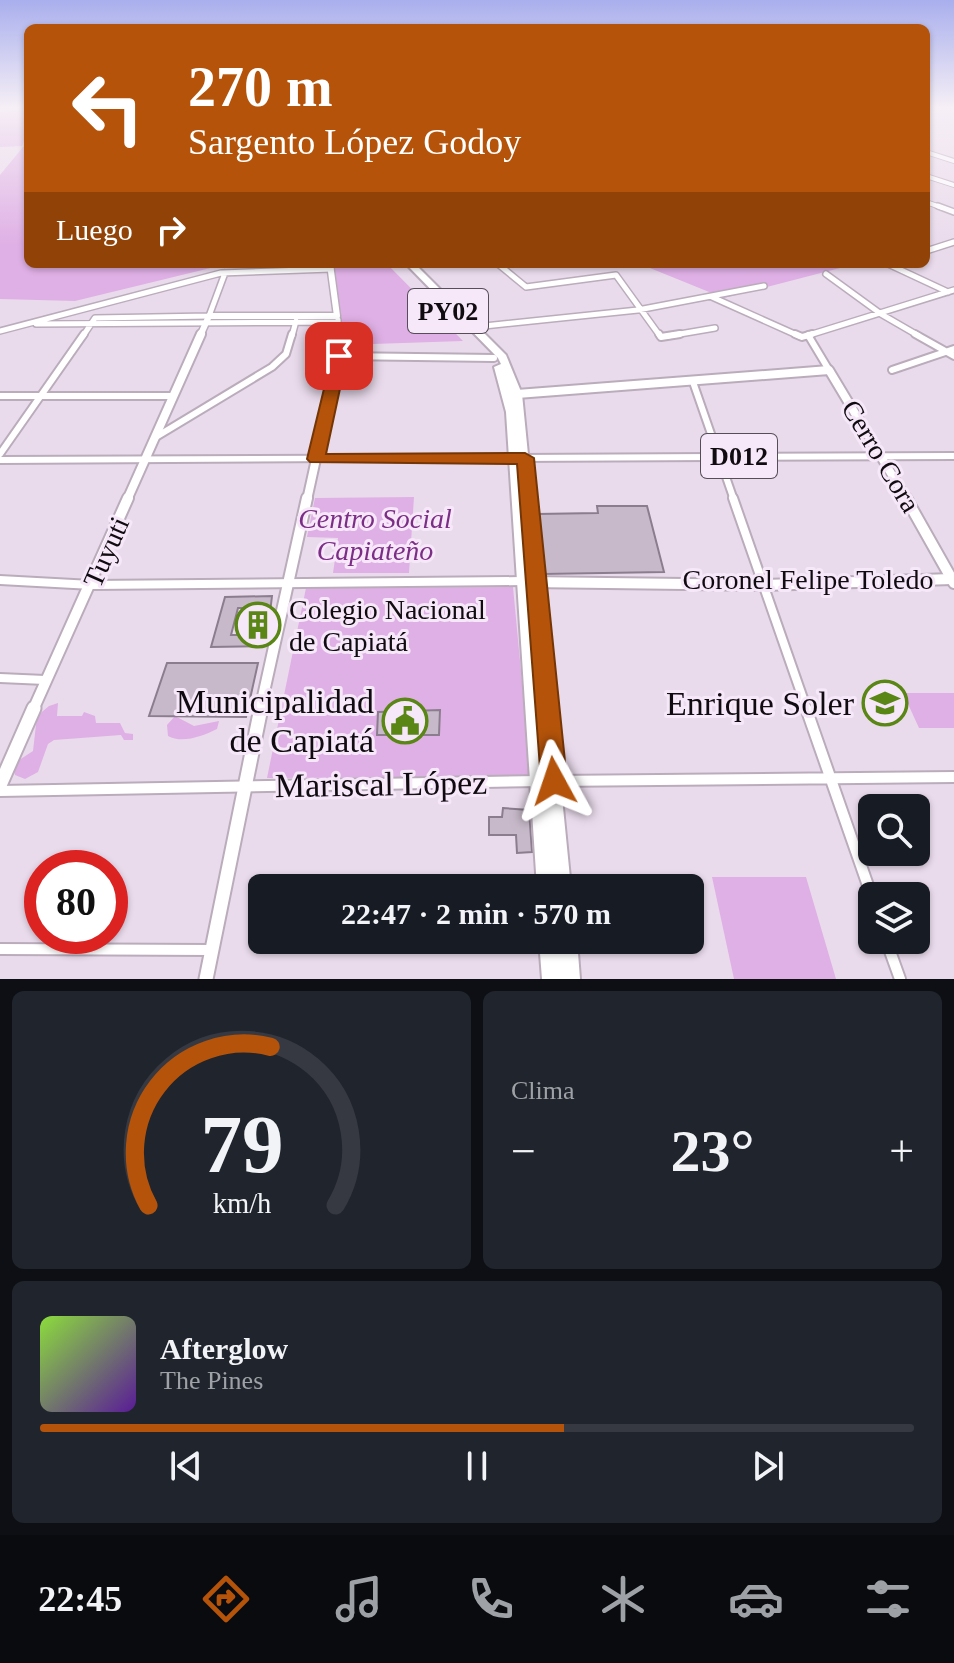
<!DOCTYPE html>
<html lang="es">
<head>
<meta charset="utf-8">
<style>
	body { margin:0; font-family:Georgia,serif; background:#20242c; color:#f1f3f6; height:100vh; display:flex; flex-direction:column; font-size:30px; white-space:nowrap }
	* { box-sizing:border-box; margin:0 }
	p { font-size:26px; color:#9ea1a6 }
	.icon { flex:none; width:44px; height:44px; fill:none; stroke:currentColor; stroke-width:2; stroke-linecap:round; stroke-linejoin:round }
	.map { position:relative; height:979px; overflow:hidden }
	.sheet { display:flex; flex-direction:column; gap:12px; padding:12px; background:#0d0f14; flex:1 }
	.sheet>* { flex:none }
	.banner { position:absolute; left:24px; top:24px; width:906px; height:244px; border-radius:12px; box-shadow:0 2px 6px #0004; background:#b45309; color:#fff; overflow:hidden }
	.controls { position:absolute; left:858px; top:794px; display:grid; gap:16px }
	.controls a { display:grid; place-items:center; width:72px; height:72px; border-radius:12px; background:#171b24; box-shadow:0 2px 6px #0004; font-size:40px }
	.speed { position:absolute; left:24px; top:850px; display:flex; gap:16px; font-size:40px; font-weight:700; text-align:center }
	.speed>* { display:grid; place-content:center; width:104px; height:104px; border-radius:50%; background:#171b24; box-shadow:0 2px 6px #0004; line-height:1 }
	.speed .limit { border:12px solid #d22; background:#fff; color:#111 }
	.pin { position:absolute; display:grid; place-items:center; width:68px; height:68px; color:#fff; margin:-34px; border-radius:16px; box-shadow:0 4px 12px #0006 }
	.me { position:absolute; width:88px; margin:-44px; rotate:355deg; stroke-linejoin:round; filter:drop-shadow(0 0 6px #0008) }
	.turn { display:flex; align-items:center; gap:28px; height:168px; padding:0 32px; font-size:36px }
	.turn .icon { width:104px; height:104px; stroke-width:2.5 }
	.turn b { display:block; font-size:56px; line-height:68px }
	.then { display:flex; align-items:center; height:76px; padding:0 32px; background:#0003; gap:16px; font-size:30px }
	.big { font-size:60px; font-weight:800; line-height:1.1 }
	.sheet .widget { flex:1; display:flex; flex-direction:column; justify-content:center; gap:12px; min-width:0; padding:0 28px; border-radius:12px; background:#20242c }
	.sheet .dial { align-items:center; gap:0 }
	.dial svg { height:208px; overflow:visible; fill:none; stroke:#363941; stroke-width:7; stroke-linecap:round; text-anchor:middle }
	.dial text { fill:#f1f3f6; stroke:none }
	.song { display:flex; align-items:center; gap:24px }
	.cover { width:96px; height:96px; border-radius:12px; background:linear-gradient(135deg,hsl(90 70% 55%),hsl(270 70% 35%)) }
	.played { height:8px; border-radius:4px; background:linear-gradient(90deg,#b45309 60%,#363941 60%) }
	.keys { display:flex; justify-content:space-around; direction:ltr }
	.heat { display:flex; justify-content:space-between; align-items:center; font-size:44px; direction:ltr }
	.sheet .tiles { flex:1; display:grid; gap:12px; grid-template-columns:1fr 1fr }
	.widget:last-child { grid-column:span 2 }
	.trip { position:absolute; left:248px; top:874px; width:456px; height:80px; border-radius:12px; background:#171b24; box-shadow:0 2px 6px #0004; font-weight:800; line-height:80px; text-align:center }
	.menu { display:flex; height:128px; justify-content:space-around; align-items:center; background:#090b0e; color:#9ea1a6 }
	.menu .icon { width:56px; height:56px }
	.menu .active { color:#b45309 }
	.menu b { font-size:36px; color:#f1f3f6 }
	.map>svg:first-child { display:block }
	.green { fill:#dfb0e5 }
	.building { fill:#c7b9c9; stroke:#8b7d8d; stroke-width:2; fill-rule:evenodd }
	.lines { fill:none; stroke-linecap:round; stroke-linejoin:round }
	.minor-far4-casing { stroke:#bbacbc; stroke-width:6 }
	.minor-far3-casing { stroke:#bbacbc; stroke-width:8 }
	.minor-far2-casing { stroke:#bbacbc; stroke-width:10 }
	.minor-far1-casing { stroke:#bbacbc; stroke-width:12 }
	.minor-casing { stroke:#bbacbc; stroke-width:14 }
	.tertiary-far3-casing { stroke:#bbacbc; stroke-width:9 }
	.tertiary-far2-casing { stroke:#bbacbc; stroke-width:12 }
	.tertiary-far1-casing { stroke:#bbacbc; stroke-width:14 }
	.tertiary-casing { stroke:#bbacbc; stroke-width:17 }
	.secondary-casing { stroke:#bbacbc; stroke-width:4 }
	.primary-casing { stroke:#bbacbc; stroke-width:4 }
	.trunk-casing { stroke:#bbacbc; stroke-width:4 }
	.minor-far4 { stroke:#fff; stroke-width:4 }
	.minor-far3 { stroke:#fff; stroke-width:5 }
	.minor-far2 { stroke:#fff; stroke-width:6 }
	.minor-far1 { stroke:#fff; stroke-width:8 }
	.minor { stroke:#fff; stroke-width:10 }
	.tertiary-far3 { stroke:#fff; stroke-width:6 }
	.tertiary-far2 { stroke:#fff; stroke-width:8 }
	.tertiary-far1 { stroke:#fff; stroke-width:10 }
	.tertiary { stroke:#fff; stroke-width:13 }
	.secondary { fill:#fff; fill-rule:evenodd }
	.primary { fill:#fff; fill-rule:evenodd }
	.trunk { fill:#fff; fill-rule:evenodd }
	.route { fill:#b45309; stroke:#753606; stroke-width:2 }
	.labels { text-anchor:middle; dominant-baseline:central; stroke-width:6; stroke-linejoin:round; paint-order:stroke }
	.shield { fill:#f7e8f9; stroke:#554d57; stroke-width:2 }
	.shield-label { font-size:26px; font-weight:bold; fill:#100b11 }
	.street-label { font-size:28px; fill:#100b11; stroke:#f7e8f9 }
	.park-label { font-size:28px; font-style:italic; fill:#7c2e87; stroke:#f7e8f9 }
	.poi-label { font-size:28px; fill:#100b11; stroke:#f7e8f9; text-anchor:start }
	.near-poi-label { font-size:34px; fill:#100b11; stroke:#f7e8f9; text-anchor:end }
	.near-street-label { font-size:34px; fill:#100b11; stroke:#f7e8f9 }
</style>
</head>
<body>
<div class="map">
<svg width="954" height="979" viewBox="0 0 954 979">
	<rect width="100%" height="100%" fill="#eadbec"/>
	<path class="green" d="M28,110V130L22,146L0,147V112Z
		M23,147H28V264H227L75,301L0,299V175Z
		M333,264H387L463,341L343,345Z
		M640,264H838L844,267L724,298Z
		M414,497L409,573H333L338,538L307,537L315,498Z
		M513,587L531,777L267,778L306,588Z
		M903,693H954V728H919Z
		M58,703L57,716H82L84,712L95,716L96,723H120L125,733L133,734V740H124L121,735L54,740L48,744L38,772L25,779L15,775L13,764L33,751L37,716L49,706Z
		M175,716L194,726L219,721L217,729C203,736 182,744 168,736L167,725Z
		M712,877H806L836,979H734Z"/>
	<path class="building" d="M597,506H647L664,572L543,574L537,514L598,513Z
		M272,596L266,646L211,647L225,597ZM238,608H254L247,635H231Z
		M167,663H258L246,717L149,716Z
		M440,710L439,735H377L378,712Z
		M503,808L529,810L532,852L517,853L516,835H489V817H502Z"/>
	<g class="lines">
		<g class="minor-far4-casing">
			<path id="minor-far4" d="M926,152L954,161
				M926,176L954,185
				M926,202L943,208"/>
		</g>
		<g class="minor-far3-casing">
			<path id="minor-far3" d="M938,206L954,212
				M926,251L954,242
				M498,264L526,287L616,275L660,336
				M888,264L948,292
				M826,274L881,314L919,336
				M712,297L799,336
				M338,320V336
				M36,324L338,322
				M475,327L638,310L764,286
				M0,331L221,273L331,269
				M83,336L95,318L209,316L225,273
				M292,336L296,321
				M668,336L715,328
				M806,336L954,290"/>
		</g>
		<g class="minor-far2-casing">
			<path id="minor-far2" d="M659,334L661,337L680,334
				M795,334L802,337L812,334
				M915,334L954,356
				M808,335L829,370
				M339,356L494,358
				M892,370L954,349
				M693,382L734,500
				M0,396H173
				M156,437L272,367L286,354L292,334
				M0,454L84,334
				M316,459L339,356L338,334"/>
		</g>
		<g class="minor-far1-casing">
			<path id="minor-far1" d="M733,498L807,710
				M0,678L45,680"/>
		</g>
		<g class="minor-casing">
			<path id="minor" d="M806,708L872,897
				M552,781L954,777
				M0,791L540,781
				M886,940L900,979
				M0,949L212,950"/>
		</g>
		<g class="tertiary-far3-casing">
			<path id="tertiary-far3" d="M200,336L209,316H337L330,264"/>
		</g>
		<g class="tertiary-far2-casing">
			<path id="tertiary-far2" d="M517,394L829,370L907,500
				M127,500L201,334
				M307,500L316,459"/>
		</g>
		<g class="tertiary-far1-casing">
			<path id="tertiary-far1" d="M906,498L954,583
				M33,710L128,498
				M260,710L307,498"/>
		</g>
		<g class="tertiary-casing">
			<path id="tertiary" d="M0,785L34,708
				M206,979L261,708"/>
		</g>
		<g class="secondary-casing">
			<path id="secondary" d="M514,455L517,456L519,458L517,460L0,463V457Z
				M0,576L92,581L522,577L526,578L528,581L526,584L522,585L92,589L0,584Z"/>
		</g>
		<g class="primary-casing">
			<path id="primary" d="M954,453V459L514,461L508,458L514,455Z
				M952,574L954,575V583L952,584L764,590L528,587L523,585L521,582L523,579L528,577L764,580Z"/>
		</g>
		<g class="trunk-casing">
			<path id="trunk" d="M406,264H415L506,355L522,394L571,888H537L506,412L494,367L501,364L498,358Z
				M539,940H577L580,979H542Z"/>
		</g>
		<use href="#minor-far4" class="minor-far4"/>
		<use href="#minor-far3" class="minor-far3"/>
		<use href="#minor-far2" class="minor-far2"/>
		<use href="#minor-far1" class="minor-far1"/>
		<use href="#minor" class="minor"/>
		<use href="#tertiary-far3" class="tertiary-far3"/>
		<use href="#tertiary-far2" class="tertiary-far2"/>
		<use href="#tertiary-far1" class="tertiary-far1"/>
		<use href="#tertiary" class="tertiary"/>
		<use href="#secondary" class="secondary"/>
		<use href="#primary" class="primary"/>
		<use href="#trunk" class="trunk"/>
	</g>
	<linearGradient id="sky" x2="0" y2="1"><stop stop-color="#a9afed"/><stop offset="0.44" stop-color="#f6eff6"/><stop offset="1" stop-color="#f6eff6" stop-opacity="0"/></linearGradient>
	<rect width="954" height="245" fill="url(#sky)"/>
	<path class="route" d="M339,352L347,356L326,454L525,453L534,458L567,781L563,789L554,792L545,789L541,781L517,464L310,462L307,459L332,356Z"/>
	<defs>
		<g id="building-ring" transform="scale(2.3)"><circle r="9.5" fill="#f7e8f9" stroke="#598614" stroke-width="1.5"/><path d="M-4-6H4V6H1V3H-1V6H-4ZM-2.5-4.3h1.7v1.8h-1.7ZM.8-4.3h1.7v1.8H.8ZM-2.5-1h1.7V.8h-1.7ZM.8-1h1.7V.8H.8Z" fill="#598614"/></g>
		<g id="school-ring" transform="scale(2.3)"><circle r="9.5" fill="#f7e8f9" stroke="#598614" stroke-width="1.5"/><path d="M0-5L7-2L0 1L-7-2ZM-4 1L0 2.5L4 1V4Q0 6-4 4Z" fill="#598614"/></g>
		<g id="civic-ring" transform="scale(2.3)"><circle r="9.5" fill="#f7e8f9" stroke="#598614" stroke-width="1.5"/><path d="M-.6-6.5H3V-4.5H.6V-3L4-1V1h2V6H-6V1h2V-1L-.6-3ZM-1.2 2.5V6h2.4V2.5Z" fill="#598614"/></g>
	</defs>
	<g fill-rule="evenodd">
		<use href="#building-ring" x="258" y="625"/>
		<use href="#school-ring" x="885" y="703"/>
		<use href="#civic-ring" x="405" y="721"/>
	</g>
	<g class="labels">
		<g class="shield">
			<rect x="408" y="289" width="80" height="44" rx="6"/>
			<rect x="701" y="434" width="76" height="44" rx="6"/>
		</g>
		<g class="shield-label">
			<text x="448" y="311">PY02</text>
			<text x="739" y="456">D012</text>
		</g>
		<g class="street-label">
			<text transform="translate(881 456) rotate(59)">Cerro Cora</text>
			<text transform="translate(106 552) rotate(-66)">Tuyuti</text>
			<text x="808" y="579">Coronel Felipe Toledo</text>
		</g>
		<g class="park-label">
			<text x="375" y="518">Centro Social<tspan x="375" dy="32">Capiateño</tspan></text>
		</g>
		<g class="poi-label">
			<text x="289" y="609">Colegio Nacional<tspan x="289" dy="32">de Capiatá</tspan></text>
		</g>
		<g class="near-poi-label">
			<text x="374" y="701">Municipalidad<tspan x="374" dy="39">de Capiatá</tspan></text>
			<text x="854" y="703">Enrique Soler</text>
		</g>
		<g class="near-street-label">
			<text transform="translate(381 784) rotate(-1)">Mariscal López</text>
		</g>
	</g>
</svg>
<div class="controls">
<a><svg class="icon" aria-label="search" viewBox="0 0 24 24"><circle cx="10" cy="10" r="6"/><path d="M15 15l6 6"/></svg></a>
<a><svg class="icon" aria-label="layers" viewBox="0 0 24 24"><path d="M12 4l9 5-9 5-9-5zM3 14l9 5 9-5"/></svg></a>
</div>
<div class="speed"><div class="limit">80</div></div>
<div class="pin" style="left:339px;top:356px;background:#d93025"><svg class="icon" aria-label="arrive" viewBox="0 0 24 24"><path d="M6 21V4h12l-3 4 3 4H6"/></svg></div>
<svg class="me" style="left:554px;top:781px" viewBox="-20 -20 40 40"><path d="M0-17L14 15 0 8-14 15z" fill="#b45309" stroke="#fff" stroke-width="4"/></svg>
<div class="trip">22:47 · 2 min · 570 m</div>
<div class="banner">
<div class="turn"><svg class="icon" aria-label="left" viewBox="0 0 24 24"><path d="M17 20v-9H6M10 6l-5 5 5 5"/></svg><div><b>270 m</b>Sargento López Godoy</div></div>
<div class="then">Luego<svg class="icon" aria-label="right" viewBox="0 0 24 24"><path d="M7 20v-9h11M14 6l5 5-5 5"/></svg></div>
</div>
</div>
<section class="sheet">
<div class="tiles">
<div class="widget dial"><svg viewBox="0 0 100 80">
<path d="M14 69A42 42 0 1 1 86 69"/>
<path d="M14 69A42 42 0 0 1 61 8" stroke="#b45309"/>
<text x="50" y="56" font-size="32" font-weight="700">79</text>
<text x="50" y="72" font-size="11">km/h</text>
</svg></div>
<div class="widget"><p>Clima</p>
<div class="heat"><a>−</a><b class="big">23°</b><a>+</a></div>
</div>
<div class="widget">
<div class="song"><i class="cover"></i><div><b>Afterglow</b><p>The Pines</p></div></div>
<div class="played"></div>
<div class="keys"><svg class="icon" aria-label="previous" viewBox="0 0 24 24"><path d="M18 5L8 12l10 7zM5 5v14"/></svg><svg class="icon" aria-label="pause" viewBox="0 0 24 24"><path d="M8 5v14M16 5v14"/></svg><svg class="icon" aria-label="next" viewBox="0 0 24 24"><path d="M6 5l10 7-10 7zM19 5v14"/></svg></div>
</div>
</div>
</section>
<nav class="menu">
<b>22:45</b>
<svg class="icon active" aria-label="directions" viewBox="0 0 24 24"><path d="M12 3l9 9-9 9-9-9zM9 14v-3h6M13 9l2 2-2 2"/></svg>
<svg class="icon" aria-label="music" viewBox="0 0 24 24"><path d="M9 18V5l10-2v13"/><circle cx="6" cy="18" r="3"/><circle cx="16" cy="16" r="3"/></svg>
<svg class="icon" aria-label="phone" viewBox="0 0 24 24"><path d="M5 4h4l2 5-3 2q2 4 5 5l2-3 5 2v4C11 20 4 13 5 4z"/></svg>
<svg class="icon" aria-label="climate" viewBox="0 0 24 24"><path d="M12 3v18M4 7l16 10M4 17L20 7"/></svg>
<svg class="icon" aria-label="car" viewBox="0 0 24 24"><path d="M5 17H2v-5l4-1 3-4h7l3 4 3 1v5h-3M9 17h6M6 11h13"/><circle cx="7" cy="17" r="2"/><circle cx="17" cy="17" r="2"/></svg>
<svg class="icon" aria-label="filters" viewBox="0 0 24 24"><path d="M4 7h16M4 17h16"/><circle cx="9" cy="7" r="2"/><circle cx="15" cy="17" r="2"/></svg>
</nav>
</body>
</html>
